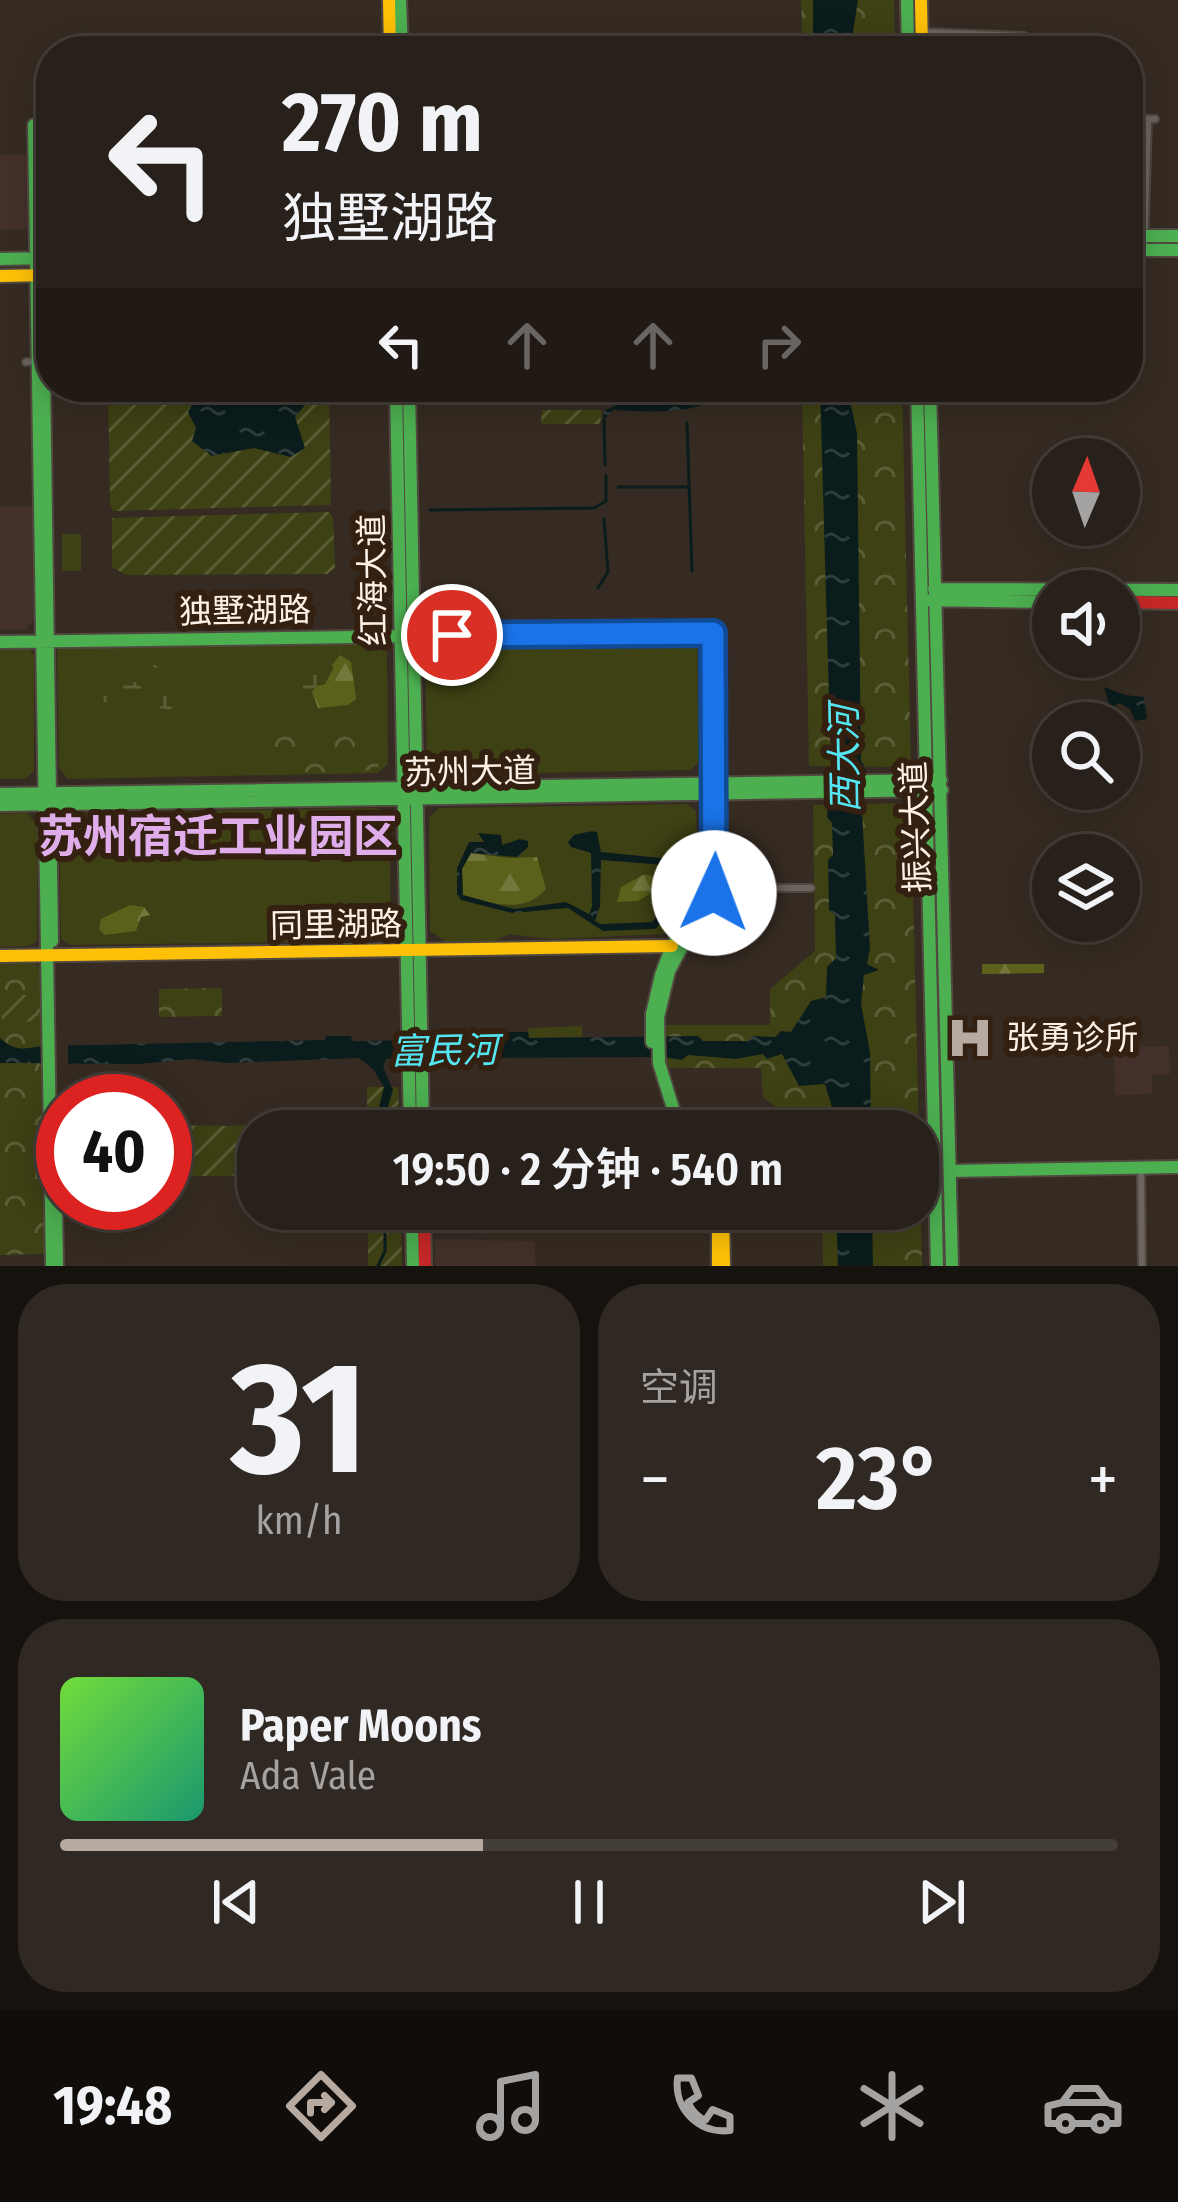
<!DOCTYPE html>
<html lang="zh">
<head>
<meta charset="utf-8">
<style>
	body { margin:0; font-family:"Fira Sans Condensed","Noto Sans SC",sans-serif; background:#302823; color:#f1f3f6; height:100vh; display:flex; flex-direction:column; font-size:45px; white-space:nowrap }
	* { box-sizing:border-box; margin:0 }
	p { font-size:39px; color:#a5a3a2 }
	.icon { flex:none; width:66px; height:66px; fill:none; stroke:currentColor; stroke-width:2; stroke-linecap:round; stroke-linejoin:round }
	.map { position:relative; height:1266px; overflow:hidden }
	.panel { display:flex; flex-direction:column; gap:18px; padding:18px; background:#16120e; flex:1 }
	.panel>* { flex:none }
	.hud { position:absolute; left:36px; top:36px; width:1107px; height:366px; border-radius:48px; box-shadow:0 6px 30px #0003,0 0 0 3px #443e39; background:#28201a; color:#f1f3f6; overflow:hidden }
	.needle { width:78px; rotate:2deg }
	.buttons { position:absolute; left:1032px; top:438px; display:grid; gap:24px }
	.buttons a { display:grid; place-items:center; width:108px; height:108px; border-radius:50%; background:#28201a; box-shadow:0 6px 30px #0003,0 0 0 3px #443e39; font-size:60px }
	.speed { position:absolute; left:36px; top:1074px; display:flex; gap:24px; font-size:60px; font-weight:700; text-align:center }
	.speed>* { display:grid; place-content:center; width:156px; height:156px; border-radius:50%; background:#28201a; box-shadow:0 6px 30px #0003,0 0 0 3px #443e39; line-height:1 }
	.speed .limit { border:18px solid #d22; background:#fff; color:#111 }
	.pin { position:absolute; display:grid; place-items:center; width:102px; height:102px; color:#fff; margin:-51px; border:6px solid #fff; border-radius:50%; box-shadow:0 3px 12px #0007 }
	.me { position:absolute; width:132px; margin:-66px; rotate:2deg; stroke-linejoin:round; filter:drop-shadow(0 0 9px #0008) }
	.turn { display:flex; align-items:center; gap:42px; height:252px; padding:0 48px; font-size:54px }
	.turn .icon { width:156px; height:156px; stroke-width:2.5 }
	.turn b { display:block; font-size:84px; line-height:102px }
	.lanes { display:flex; align-items:center; height:114px; padding:0 48px; background:#0003; justify-content:center; gap:60px; direction:ltr }
	.lanes .off { opacity:.35 }
	.big { font-size:90px; font-weight:600; line-height:1.1 }
	.panel .card { flex:1; display:flex; flex-direction:column; justify-content:center; gap:18px; min-width:0; padding:0 42px; border-radius:48px; background:#302823 }
	.panel .dial { align-items:center; gap:0 }
	.dial b { font-size:156px; line-height:1 }
	.song { display:flex; align-items:center; gap:36px }
	.cover { width:144px; height:144px; border-radius:18px; background:linear-gradient(135deg,hsl(100 70% 55%),hsl(160 70% 35%)) }
	.played { height:12px; border-radius:6px; background:linear-gradient(90deg,#b7aba1 40%,#443e39 40%) }
	.keys { display:flex; justify-content:space-around; direction:ltr }
	.heat { display:flex; justify-content:space-between; align-items:center; font-size:66px; direction:ltr }
	.panel .tiles { flex:1; display:grid; gap:18px; grid-template-columns:1fr 1fr }
	.card:last-child { grid-column:span 2 }
	.trip { position:absolute; left:237px; top:1110px; width:702px; height:120px; border-radius:48px; background:#28201a; box-shadow:0 6px 30px #0003,0 0 0 3px #443e39; font-weight:600; line-height:120px; text-align:center }
	.menu { display:flex; height:192px; justify-content:space-around; align-items:center; background:#100d0a; color:#a5a3a2 }
	.menu .icon { width:84px; height:84px }
	.menu .active { color:#b7aba1 }
	.menu b { font-size:54px; color:#f1f3f6 }
	.map>svg:first-child { display:block }
	.education { fill:#43302b }
	.grass { fill:#3e4113 }
	.forest { fill:url(#forest-firs) }
	.wetland { fill:url(#wetland-marsh) }
	.park { fill:url(#park-crowns) }
	.garden { fill:url(#garden-furrows) }
	.water { fill:url(#water-ripples); fill-rule:evenodd }
	.pier { fill:#352b22 }
	.lines { fill:none; stroke-linecap:round; stroke-linejoin:round }
	.stream { stroke:#0b1c1c; stroke-width:3 }
	.street-casing { stroke:#514840; stroke-width:10 }
	.fast-casing { stroke:#514840; stroke-width:16 }
	.slow-casing { stroke:#514840; stroke-width:16 }
	.jam-casing { stroke:#514840; stroke-width:16 }
	.street { stroke:#6c645e; stroke-width:6 }
	.fast { stroke:#4caf50; stroke-width:12 }
	.slow { stroke:#ffc107; stroke-width:12 }
	.jam { stroke:#c62828; stroke-width:12 }
	.route-casing { stroke:#114b97; stroke-width:30 }
	.route { stroke:#1a73e8; stroke-width:21 }
	.labels { text-anchor:middle; dominant-baseline:central; stroke-width:12; stroke-linejoin:round; paint-order:stroke }
	.street-label { font-size:33px; fill:#fdf0e6; stroke:#332010 }
	.poi-label { font-size:33px; fill:#fdf0e6; stroke:#332010; text-anchor:start }
	.water-label { font-size:36px; font-style:italic; fill:#54e7f3; stroke:#332010 }
	.district-label { font-size:45px; font-weight:bold; fill:#dfadea; stroke:#332010 }
</style>
</head>
<body>
<div class="map">
<svg width="1178" height="1266" viewBox="0 0 1178 1266">
	<defs>
		<pattern id="forest-firs" width="22" height="20" patternUnits="userSpaceOnUse" patternTransform="scale(3)"><rect width="22" height="20" fill="#5b601b"/><path d="M5 1l3.5 6h-7zM16 11l3.5 6h-7z" fill="#73773c"/></pattern>
		<pattern id="wetland-marsh" width="20" height="14" patternUnits="userSpaceOnUse" patternTransform="scale(3)"><rect width="20" height="14" fill="#3e4113"/><path d="M1 5h8M5 5V1M11 12h8M15 12V8" fill="none" stroke="#5b5d35"/></pattern>
		<pattern id="park-crowns" width="20" height="18" patternUnits="userSpaceOnUse" patternTransform="scale(3)"><rect width="20" height="18" fill="#3e4113"/><path d="M2 6a3 3 0 1 1 6 0M12 15a3 3 0 1 1 6 0" fill="none" stroke="#5b5d35"/></pattern>
		<pattern id="garden-furrows" width="10" height="10" patternUnits="userSpaceOnUse" patternTransform="scale(3)"><rect width="10" height="10" fill="#3e4113"/><path d="M-1 1l2-2M0 10L10 0M9 11l2-2" fill="none" stroke="#5b5d35"/></pattern>
		<pattern id="water-ripples" width="26" height="14" patternUnits="userSpaceOnUse" patternTransform="scale(3)"><rect width="26" height="14" fill="#0b1c1c"/><path d="M2 4q2-2 4 0t4 0M15 11q2-2 4 0t4 0" fill="none" stroke="#2f3d3d"/></pattern>
	</defs>
	<rect width="100%" height="100%" fill="#352b22"/>
	<path class="education" d="M0,155H30L31,229L0,230Z
		M0,506H34L36,618L26,630H0Z
		M1169,1046L1170,1074L1152,1075V1094L1115,1095L1114,1047Z
		M435,1239L534,1241L536,1266H435Z"/>
	<path class="grass" d="M62,534H81V571H62Z
		M689,639L697,645L699,762L690,770L438,775L427,764L425,650L433,642Z
		M377,641L387,648L388,764L378,773L68,779L59,768L57,651L66,645Z
		M0,648H28L34,655V771L25,779H0Z
		M687,804L696,811C698,871 701,884 664,934L550,939L509,934L493,942H446L430,931L429,817L439,808Z
		M377,808L389,818L391,928L380,941L70,945L61,939L59,820L71,813Z
		M27,813L37,824V941L29,946L0,947V814Z
		M582,1026V1037L528,1038V1028Z"/>
	<path class="forest" d="M340,655L351,662L356,699L348,705L318,708L312,692Z
		M471,853L508,858L537,857L546,889C523,915 492,903 463,895L462,869Z
		M645,874L659,878V888L638,901L617,902L621,887Z
		M130,905L144,907L150,915L141,917L136,931L105,935L99,929L101,919Z
		M982,964H1044V973L982,974Z"/>
	<path class="wetland" d="M322,663L334,667L325,684L309,690H285L288,676Z
		M152,664L174,674L175,703L170,710L160,708L153,697V685L139,676V667Z
		M92,681L102,684L136,682L142,688L126,702H89L84,690Z"/>
	<path class="park" d="M801,0H894L895,51H803Z
		M802,387H902L911,767L809,766Z
		M377,734L381,753L378,769L357,772V735Z
		M330,735H355V772H331Z
		M272,736H327L328,772H272Z
		M911,803L922,1266H823L822,1209H918V1131H805L763,1097L761,1068H663L661,1025H770V989L815,951L813,805Z
		M0,961C17,961 39,956 44,976L47,1254L0,1255Z
		M222,988V1016L159,1017V989Z"/>
	<path class="garden" d="M108,387H329L331,505L113,511L110,504Z
		M542,410H602L600,424H541Z
		M329,512L333,518L335,568L327,574L126,575L112,567V518Z
		M14,995H25L35,1001L38,1021L2,1023V1006Z
		M367,1087H398L400,1131H367Z
		M291,1122L301,1131H258V1176H165V1125L231,1126Z
		M368,1209H401L402,1266H368Z"/>
	<path class="water" d="M813,0H858L850,51H813Z
		M187,387H309L305,405L295,417L305,448L291,457L254,448L212,456L192,441L196,428L188,412L196,398Z
		M624,387H631L640,401L658,390L668,393L677,389L695,398L700,390L702,394L710,392L711,401C690,414 640,412 613,410L603,421L604,411L621,403Z
		M820,387H847L857,433L861,761C871,774 868,799 862,813L870,948L867,964L879,970L864,975L861,1004L870,1052L871,1131H839L825,1084L799,1086L782,1054L767,1059L763,1054L736,1059L688,1055L682,1060L661,1057L479,1058L474,1053L471,1058L386,1059L383,1067L393,1090L382,1126L379,1107L384,1087L373,1069L359,1058L227,1063L192,1059L139,1064L0,1063V1038C16,1052 23,1049 42,1046L325,1040L326,1036H351L352,1041L435,1040L442,1033H479L480,1038H502L503,1032H528L529,1038L698,1036L703,1041H748L754,1036L775,1037L781,1031L791,1032L811,1001L826,997L827,967L836,958L835,915L829,910L828,860L833,855L832,823L827,817L831,767Z
		M1104,687L1125,695L1144,697L1147,719L1135,721L1130,709L1119,703L1110,709Z
		M592,831L597,832L601,852L681,860L677,840L681,842C699,884 685,897 655,929L603,931L568,908L512,913L461,900L457,894V868L469,842H484L478,833L501,835L502,845L520,839L528,841V847L517,857L471,853L462,869L463,895L514,909L566,902L589,914L592,906L591,853L571,847L568,842L574,835ZM601,860L678,866L685,870L681,889L652,922L600,924L595,921L600,906Z
		M836,1209H872L873,1266H838Z"/>
	<path class="pier" d="M872,771V804H822V772Z
		M433,1033L434,1066L397,1065L396,1035Z
		M42,1040H68V1069L42,1068Z"/>
	<g class="lines">
		<path class="stream" d="M604,421L605,465
			M687,423L692,571
			M618,487H688
			M430,510L594,508L606,501V475
			M598,588L608,572L604,519
			M378,1266L385,1251V1209"/>
		<g class="street-casing">
			<path id="street" d="M922,32L1024,36L1036,43L1040,51
				M1128,119H1155
				M1144,250L1148,119
				M26,362L43,361
				M712,888H811
				M1141,1174L1142,1266"/>
		</g>
		<g class="fast-casing">
			<path id="fast" d="M400,0L402,51
				M907,0L908,51
				M34,125L52,1266
				M42,125L43,341
				M1128,236H1178
				M1128,250H1178
				M0,259L51,258
				M44,374L52,941
				M396,387L410,1131
				M409,387L423,1131
				M917,387L937,1266
				M930,387L952,1266
				M934,589L1178,590
				M922,600L1053,602
				M0,642L707,632
				M0,794L941,780
				M0,805L942,790
				M652,1042V1014L661,975L672,946L710,885L707,632
				M680,1131L659,1063L658,1017L669,971L716,883L713,633L707,632
				M55,1142L57,1266
				M950,1171L1178,1167
				M412,1209L413,1266"/>
		</g>
		<g class="slow-casing">
			<path id="slow" d="M389,0L390,51
				M921,0L922,51
				M0,276L51,275
				M0,956L672,946
				M718,1209V1266
				M723,1209L724,1266"/>
		</g>
		<g class="jam-casing">
			<path id="jam" d="M1119,602L1178,603
				M424,1209L425,1266"/>
		</g>
		<use href="#street" class="street"/>
		<use href="#fast" class="fast"/>
		<use href="#slow" class="slow"/>
		<use href="#jam" class="jam"/>
	</g>
	<g class="lines">
		<g class="route-casing">
			<path id="route" d="M452,635L713,633L714,893"/>
		</g>
		<use href="#route" class="route"/>
	</g>
	<defs>
		<g id="hospital-bare" transform="scale(3.6)"><path d="M-5-5h3v3.5h4V-5h3V5h-3V1.5h-4V5h-3Z" fill="#b7aba1" stroke="#332010" stroke-width="2.5" paint-order="stroke"/></g>
	</defs>
	<g fill-rule="evenodd">
		<use href="#hospital-bare" x="970" y="1038"/>
	</g>
	<g class="labels">
		<g class="street-label">
			<text transform="translate(373 580) rotate(-91)">红海大道</text>
			<text transform="translate(245 611) rotate(-1)">独墅湖路</text>
			<text transform="translate(470 772) rotate(-1)">苏州大道</text>
			<text transform="translate(916 827) rotate(-92)">振兴大道</text>
			<text transform="translate(336 925) rotate(-1)">同里湖路</text>
		</g>
		<g class="poi-label">
			<text x="1006" y="1038">张勇诊所</text>
		</g>
		<g class="water-label">
			<text transform="translate(845 759) rotate(-91)">西大河</text>
			<text transform="translate(444 1051) rotate(-1)">富民河</text>
		</g>
		<g class="district-label">
			<text x="218" y="837">苏州宿迁工业园区</text>
		</g>
	</g>
</svg>
<div class="buttons">
<a><svg class="needle" viewBox="-14 -14 28 28"><path d="M0-13l5 13h-10z" fill="#e53935"/><path d="M0 13l5-13h-10z" fill="#a5a3a2"/></svg></a>
<a><svg class="icon" aria-label="sound" viewBox="0 0 24 24"><path d="M4 9h4l5-4v14l-5-4H4zM17 9q2 3 0 6"/></svg></a>
<a><svg class="icon" aria-label="search" viewBox="0 0 24 24"><circle cx="10" cy="10" r="6"/><path d="M15 15l6 6"/></svg></a>
<a><svg class="icon" aria-label="layers" viewBox="0 0 24 24"><path d="M12 4l9 5-9 5-9-5zM3 14l9 5 9-5"/></svg></a>
</div>
<div class="speed"><div class="limit">40</div></div>
<div class="pin" style="left:452px;top:635px;background:#d93025"><svg class="icon" aria-label="arrive" viewBox="0 0 24 24"><path d="M6 21V4h12l-3 4 3 4H6"/></svg></div>
<svg class="me" style="left:714px;top:893px" viewBox="-20 -20 40 40"><circle r="19" fill="#fff"/><path d="M0-13L10 11 0 6-10 11z" fill="#1a73e8"/></svg>
<div class="trip">19:50 · 2 分钟 · 540 m</div>
<div class="hud">
<div class="turn"><svg class="icon" aria-label="left" viewBox="0 0 24 24"><path d="M17 20v-9H6M10 6l-5 5 5 5"/></svg><div><b>270 m</b>独墅湖路</div></div>
<div class="lanes"><svg class="icon" aria-label="left" viewBox="0 0 24 24"><path d="M17 20v-9H6M10 6l-5 5 5 5"/></svg><svg class="icon off" aria-label="ahead" viewBox="0 0 24 24"><path d="M12 20V5M6 11l6-6 6 6"/></svg><svg class="icon off" aria-label="ahead" viewBox="0 0 24 24"><path d="M12 20V5M6 11l6-6 6 6"/></svg><svg class="icon off" aria-label="right" viewBox="0 0 24 24"><path d="M7 20v-9h11M14 6l5 5-5 5"/></svg></div>
</div>
</div>
<section class="panel">
<div class="tiles">
<div class="card dial"><b>31</b><p>km/h</p></div>
<div class="card"><p>空调</p>
<div class="heat"><a>−</a><b class="big">23°</b><a>+</a></div>
</div>
<div class="card">
<div class="song"><i class="cover"></i><div><b>Paper Moons</b><p>Ada Vale</p></div></div>
<div class="played"></div>
<div class="keys"><svg class="icon" aria-label="previous" viewBox="0 0 24 24"><path d="M18 5L8 12l10 7zM5 5v14"/></svg><svg class="icon" aria-label="pause" viewBox="0 0 24 24"><path d="M8 5v14M16 5v14"/></svg><svg class="icon" aria-label="next" viewBox="0 0 24 24"><path d="M6 5l10 7-10 7zM19 5v14"/></svg></div>
</div>
</div>
</section>
<nav class="menu">
<b>19:48</b>
<svg class="icon active" aria-label="directions" viewBox="0 0 24 24"><path d="M12 3l9 9-9 9-9-9zM9 14v-3h6M13 9l2 2-2 2"/></svg>
<svg class="icon" aria-label="music" viewBox="0 0 24 24"><path d="M9 18V5l10-2v13"/><circle cx="6" cy="18" r="3"/><circle cx="16" cy="16" r="3"/></svg>
<svg class="icon" aria-label="phone" viewBox="0 0 24 24"><path d="M5 4h4l2 5-3 2q2 4 5 5l2-3 5 2v4C11 20 4 13 5 4z"/></svg>
<svg class="icon" aria-label="climate" viewBox="0 0 24 24"><path d="M12 3v18M4 7l16 10M4 17L20 7"/></svg>
<svg class="icon" aria-label="car" viewBox="0 0 24 24"><path d="M5 17H2v-5l4-1 3-4h7l3 4 3 1v5h-3M9 17h6M6 11h13"/><circle cx="7" cy="17" r="2"/><circle cx="17" cy="17" r="2"/></svg>
</nav>
</body>
</html>
